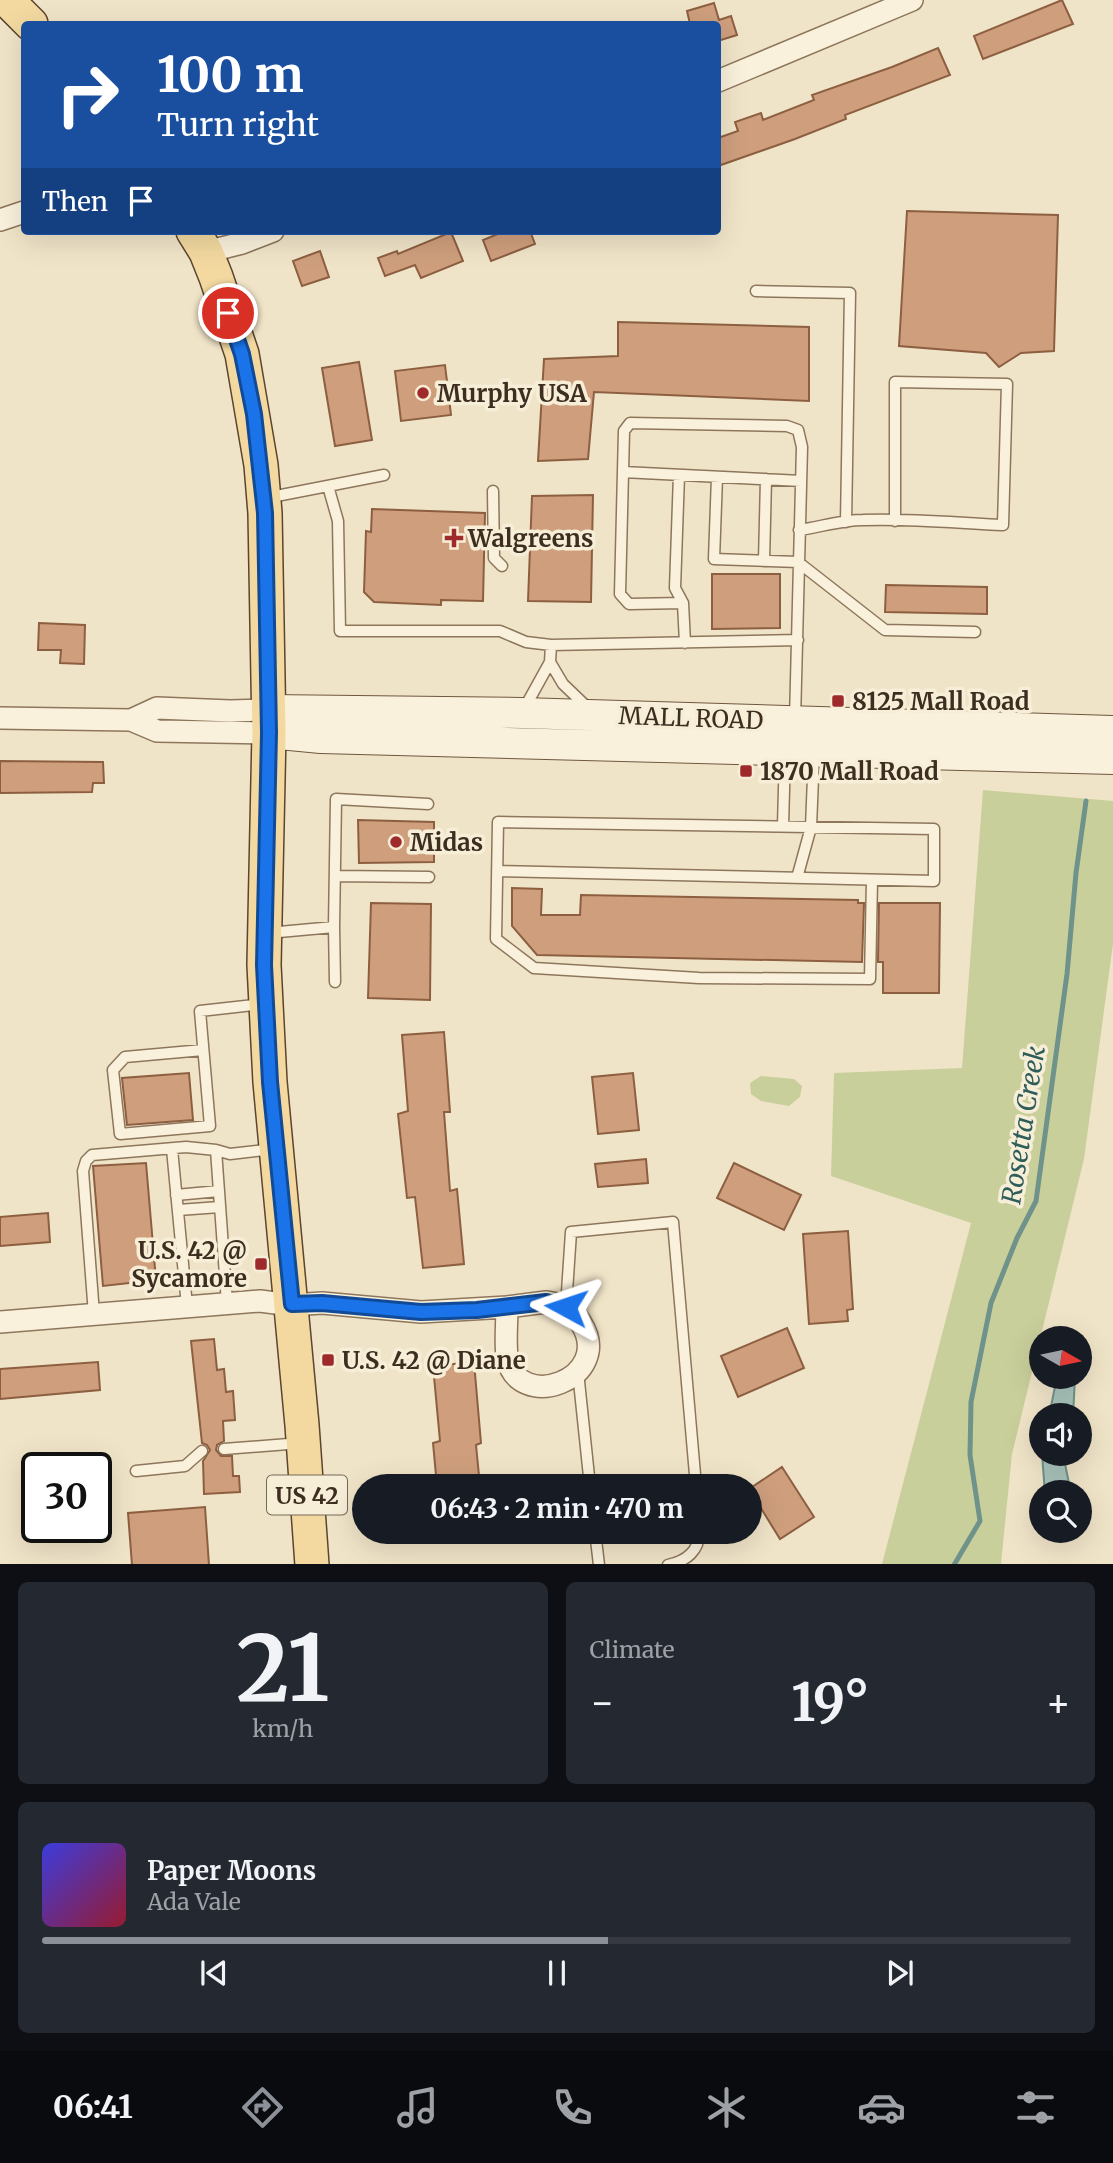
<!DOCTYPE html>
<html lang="en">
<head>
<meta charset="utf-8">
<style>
	body { margin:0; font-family:Merriweather,serif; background:#242831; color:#f1f3f6; height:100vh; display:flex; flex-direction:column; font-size:26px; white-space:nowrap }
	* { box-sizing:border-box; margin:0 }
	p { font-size:23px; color:#9ea1a6 }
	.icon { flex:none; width:38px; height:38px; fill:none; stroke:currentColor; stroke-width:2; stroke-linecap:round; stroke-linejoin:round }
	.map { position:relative; height:1564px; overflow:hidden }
	.details { display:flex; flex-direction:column; gap:18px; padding:18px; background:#0d0f14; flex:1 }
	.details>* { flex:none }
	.guide { position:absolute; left:21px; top:21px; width:700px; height:214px; border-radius:7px; box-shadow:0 7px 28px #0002; background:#1a4fa0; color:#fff; overflow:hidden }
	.needle { width:46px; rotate:99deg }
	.buttons { position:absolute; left:1029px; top:1326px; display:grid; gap:14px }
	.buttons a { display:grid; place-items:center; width:63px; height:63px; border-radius:50%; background:#171b24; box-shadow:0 7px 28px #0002; font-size:35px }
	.speed { position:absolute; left:21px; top:1452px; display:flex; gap:14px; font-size:35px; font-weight:700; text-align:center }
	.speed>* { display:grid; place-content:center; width:91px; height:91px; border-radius:50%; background:#171b24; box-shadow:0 7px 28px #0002; line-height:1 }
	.speed .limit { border:4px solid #111; border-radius:10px; background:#fff; color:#111 }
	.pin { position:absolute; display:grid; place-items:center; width:60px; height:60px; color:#fff; margin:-30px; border:4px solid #fff; border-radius:50%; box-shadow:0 2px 7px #0007 }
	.me { position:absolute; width:77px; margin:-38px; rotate:275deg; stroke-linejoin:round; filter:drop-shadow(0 0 5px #0008) }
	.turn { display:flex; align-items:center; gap:24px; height:147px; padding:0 21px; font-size:32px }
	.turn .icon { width:91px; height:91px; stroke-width:2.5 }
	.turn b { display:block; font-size:49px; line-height:60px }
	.then { display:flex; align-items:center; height:66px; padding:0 21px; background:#0003; gap:14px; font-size:26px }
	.big { font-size:52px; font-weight:700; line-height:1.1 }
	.details .card { flex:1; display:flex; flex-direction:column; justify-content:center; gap:10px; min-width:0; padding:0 24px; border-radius:10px; background:#242831 }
	.details .dial { align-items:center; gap:0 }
	.dial b { font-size:91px; line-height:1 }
	.song { display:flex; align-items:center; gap:21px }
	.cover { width:84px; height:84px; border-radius:10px; background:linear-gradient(135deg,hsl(240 70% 55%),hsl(350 70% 35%)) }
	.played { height:7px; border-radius:4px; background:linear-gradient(90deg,#8c9099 55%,#363941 55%) }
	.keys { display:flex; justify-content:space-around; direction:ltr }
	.heat { display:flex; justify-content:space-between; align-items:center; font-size:38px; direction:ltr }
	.details .tiles { flex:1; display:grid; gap:18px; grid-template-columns:1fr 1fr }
	.card:last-child { grid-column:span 2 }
	.trip { position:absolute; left:352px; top:1474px; width:410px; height:70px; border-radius:35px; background:#171b24; box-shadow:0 7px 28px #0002; font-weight:700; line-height:70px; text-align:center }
	.menu { display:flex; height:112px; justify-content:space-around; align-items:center; background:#090b0e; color:#9ea1a6 }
	.menu .icon { width:49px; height:49px }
	.menu .selected { color:#8c9099 }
	.menu b { font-size:32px; color:#f1f3f6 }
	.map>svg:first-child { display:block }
	.green { fill:#c9cf9b }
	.water { fill:#a9c4bc; stroke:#6f938a; stroke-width:2 }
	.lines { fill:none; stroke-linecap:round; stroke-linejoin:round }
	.stream { stroke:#6f938a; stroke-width:5 }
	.building { fill:#cf9f7d; stroke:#8d5f41; stroke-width:2 }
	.service-casing { stroke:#8d765c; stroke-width:13 }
	.minor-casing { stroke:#8d765c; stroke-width:24 }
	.secondary-casing { stroke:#6f573f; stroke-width:32 }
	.primary-casing { stroke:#5b4430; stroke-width:36 }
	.service { stroke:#faf1dc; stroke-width:10 }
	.minor { stroke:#faf1dc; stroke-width:21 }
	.secondary { stroke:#faf1dc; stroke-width:30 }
	.primary { stroke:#f3d9a0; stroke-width:33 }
	.route-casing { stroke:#114b97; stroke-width:18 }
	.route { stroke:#1a73e8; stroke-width:12 }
	.poi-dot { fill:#9e2a2b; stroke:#f7eed8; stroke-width:2.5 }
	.labels { text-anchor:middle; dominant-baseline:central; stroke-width:7; stroke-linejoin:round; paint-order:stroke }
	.shield { fill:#f7eed8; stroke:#756857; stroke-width:2 }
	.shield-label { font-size:23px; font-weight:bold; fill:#3d2e20 }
	.poi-label { font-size:24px; font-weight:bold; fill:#3d2e20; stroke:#f7eed8; text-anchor:start }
	.street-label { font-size:24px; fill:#3d2e20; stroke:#f7eed8 }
	.water-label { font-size:26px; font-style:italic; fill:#2f5d5a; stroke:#f7eed8 }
</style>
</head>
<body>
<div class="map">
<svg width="1113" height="1565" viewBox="0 0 1113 1565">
	<rect width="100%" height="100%" fill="#f0e4c8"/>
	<path class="green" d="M983,790L1113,801V944L1084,1159L1012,1454L1001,1564H882L971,1223L831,1176L834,1073L962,1068Z
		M761,1076L794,1079L802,1086L800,1097L789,1106L761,1101L751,1094L750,1083Z"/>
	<path class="water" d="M1057,1377H1075L1073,1416H1049Z
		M1042,1454H1063L1071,1493H1045Z"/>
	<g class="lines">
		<path class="stream" d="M954,1565L980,1521L970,1455L971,1402L991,1303L1017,1238L1036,1201L1067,974L1076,873L1086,801"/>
	</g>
	<path class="building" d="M1062,0L1073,24L983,59L974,36Z
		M714,3L719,20L731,16L737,35L718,41V24H690L687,11Z
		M938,48L950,75L845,115L846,119L795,139L718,166V138L738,131L735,122L761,113L763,120L814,100L812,95L892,67Z
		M907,211L1058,215L1054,351L1021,353L999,367L986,353L899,346Z
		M497,231H530L535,244L491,261L483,240L498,234Z
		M451,232L463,261L421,278L415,265L385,276L378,258L397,251L398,254Z
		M320,251L329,277L302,286L293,261Z
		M618,322L809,327V401L594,392L588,459L538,461L544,359L618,356Z
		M359,362L372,440L335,446L322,368Z
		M445,365L451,415L401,421L395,371Z
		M593,495L591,602L528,601L532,496Z
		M372,509L485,513L483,601L441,600V605L374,602L364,592L366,531L371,532Z
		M712,574H780V628L712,629Z
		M886,585L987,587V614L885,612Z
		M39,623L85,625L84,664L60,663L61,650H38Z
		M0,761L103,762L104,783H93L92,792L0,793Z
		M358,820L434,822V862L359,863Z
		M512,888L542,889L541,915H580L581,895L858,900V903H864L862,962L537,955L512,926Z
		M371,903L431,904L430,1000L368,998Z
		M879,903H940L939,993H883V962H878Z
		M444,1032L450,1112H444L450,1191L457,1189L464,1264L423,1268L415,1197L407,1198L398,1114L408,1111L402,1035Z
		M189,1073L193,1120L127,1125L122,1078Z
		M633,1073L639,1130L598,1134L592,1077Z
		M646,1159L648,1183L598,1187L595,1164Z
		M146,1163L156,1280L103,1286L93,1166Z
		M734,1163L801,1195L784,1230L717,1198Z
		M48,1213L50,1242L0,1246V1217Z
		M848,1231L853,1309L847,1310L848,1321L809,1324L803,1234Z
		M787,1328L804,1368L738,1397L721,1356Z
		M214,1339L217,1370L224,1369L226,1392L233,1391L235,1420L223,1421L224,1441L217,1445L216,1450L221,1456H232L233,1476H239L240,1492L204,1494L203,1461L210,1450L207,1445L202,1443L191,1341Z
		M98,1362L100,1390L0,1399V1369Z
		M474,1362L481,1443L476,1445L480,1486H437L433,1443L440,1441L433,1366Z
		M782,1467L814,1517L780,1539L749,1489Z
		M205,1507L209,1565H132L128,1513Z"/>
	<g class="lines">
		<g class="service-casing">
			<path id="service" d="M756,291L850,293L846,522
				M623,472L801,481
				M679,475L675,588L683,603
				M717,477L714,559L798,562L885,630L975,632
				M328,486L338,521L340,631H500L526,642L551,645L798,640
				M493,491L494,558L502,566
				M266,498L384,475
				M799,530C820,527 842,520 863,520C909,518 957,523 1003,525L1007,384L895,382V521
				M764,561L766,479
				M685,643L683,603L629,604L620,594L624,431L630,423L787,426L798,430L802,447L795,720
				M550,662L563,684L588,708
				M524,709L550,662L551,645
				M783,826L785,752
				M497,871L934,881V829L498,822L496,939L534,968L699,978L870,979L872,880
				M335,876L429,877
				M797,878L811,827L814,753
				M334,927L335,982
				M268,933L334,927L336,799L428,804
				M203,1050L125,1057L113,1070L120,1134L210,1126L200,1011L263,1004
				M172,1149L187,1306
				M216,1150L227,1303
				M176,1195L219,1191
				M178,1210L220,1207
				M566,1307L571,1232L673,1222L696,1486
				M94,1314L83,1171L86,1161L92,1155L186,1147L216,1150L230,1154L273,1149
				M578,1372L590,1486
				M224,1449L301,1443
				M136,1471L185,1466L202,1451
				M595,1531L599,1565
				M668,1565C686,1561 700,1551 699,1531"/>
		</g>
		<g class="minor-casing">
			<path id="minor" d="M718,81L912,0
				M0,220L24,212
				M206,252L242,243L273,231
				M0,718L131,720L157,731L269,733
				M131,720L157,708L230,711L268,710
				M546,1302C562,1304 573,1309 581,1323C616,1379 516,1415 507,1356C505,1340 507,1323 507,1307Z
				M0,1322L260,1301L291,1305L322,1303L421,1312L507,1307"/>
		</g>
		<g class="secondary-casing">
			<path id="secondary" d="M268,710L522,713L1113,731
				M269,733L321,738L1113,759"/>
		</g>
		<g class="primary-casing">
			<path id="primary" d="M7,0L31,24
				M193,231L206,252L216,277L242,354L261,465L265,513L269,733L264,965L270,1082L302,1425L312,1565"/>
		</g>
		<use href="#service" class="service"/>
		<use href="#minor" class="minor"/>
		<use href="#secondary" class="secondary"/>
		<use href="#primary" class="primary"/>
	</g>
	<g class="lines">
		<g class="route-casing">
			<path id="route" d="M228,313L242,354L254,414L265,513L269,733L264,965L270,1082L292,1304L322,1303L421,1312L477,1310L546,1302L566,1307"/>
		</g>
		<use href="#route" class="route"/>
	</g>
	<g class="poi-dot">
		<circle cx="423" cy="393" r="7"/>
		<path d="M450.5 527.5h7v7h7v7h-7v7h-7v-7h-7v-7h7z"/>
		<rect x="831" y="694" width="14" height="14" rx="3.5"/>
		<rect x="739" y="764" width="14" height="14" rx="3.5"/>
		<circle cx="396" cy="842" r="7"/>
		<rect x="254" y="1257" width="14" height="14" rx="3.5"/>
		<rect x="321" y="1353" width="14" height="14" rx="3.5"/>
	</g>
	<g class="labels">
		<rect class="shield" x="267" y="1475.5" width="80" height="39" rx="5"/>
		<g class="shield-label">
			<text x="307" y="1495">US 42</text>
		</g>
		<g class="poi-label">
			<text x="437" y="393">Murphy USA</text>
			<text x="468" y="538">Walgreens</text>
			<text x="852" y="701">8125 Mall Road</text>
			<text x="760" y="771">1870 Mall Road</text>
			<text x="410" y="842">Midas</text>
			<text x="247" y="1250" text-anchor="end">U.S. 42 @<tspan x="247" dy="28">Sycamore</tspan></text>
			<text x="342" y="1360">U.S. 42 @ Diane</text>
		</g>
		<g class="street-label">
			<text transform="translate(691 718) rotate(2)">MALL ROAD</text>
		</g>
		<g class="water-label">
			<text transform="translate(1023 1125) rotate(-81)">Rosetta Creek</text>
		</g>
	</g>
</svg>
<div class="buttons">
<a><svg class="needle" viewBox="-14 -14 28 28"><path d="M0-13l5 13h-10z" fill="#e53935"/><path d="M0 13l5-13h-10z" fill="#9ea1a6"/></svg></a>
<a><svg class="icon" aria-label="sound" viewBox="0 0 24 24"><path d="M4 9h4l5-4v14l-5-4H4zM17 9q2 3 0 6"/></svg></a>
<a><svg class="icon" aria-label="search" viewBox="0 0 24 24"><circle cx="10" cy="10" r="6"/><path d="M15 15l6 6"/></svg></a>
</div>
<div class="speed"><div class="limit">30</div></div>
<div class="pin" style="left:228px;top:313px;background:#d93025"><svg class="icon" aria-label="arrive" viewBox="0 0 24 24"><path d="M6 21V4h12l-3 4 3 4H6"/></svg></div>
<svg class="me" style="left:566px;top:1307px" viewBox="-20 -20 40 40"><path d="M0-17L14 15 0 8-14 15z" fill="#1a73e8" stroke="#fff" stroke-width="4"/></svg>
<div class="trip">06:43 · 2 min · 470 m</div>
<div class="guide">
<div class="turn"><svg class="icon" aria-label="right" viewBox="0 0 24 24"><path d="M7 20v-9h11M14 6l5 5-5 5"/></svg><div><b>100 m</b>Turn right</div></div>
<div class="then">Then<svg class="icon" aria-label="arrive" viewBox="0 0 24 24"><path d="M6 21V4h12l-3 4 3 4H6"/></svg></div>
</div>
</div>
<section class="details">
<div class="tiles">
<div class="card dial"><b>21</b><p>km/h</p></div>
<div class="card"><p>Climate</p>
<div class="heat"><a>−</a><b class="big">19°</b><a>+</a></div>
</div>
<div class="card">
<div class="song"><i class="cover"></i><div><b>Paper Moons</b><p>Ada Vale</p></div></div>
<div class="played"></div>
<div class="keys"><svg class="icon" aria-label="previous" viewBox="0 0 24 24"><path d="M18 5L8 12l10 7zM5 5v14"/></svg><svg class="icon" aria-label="pause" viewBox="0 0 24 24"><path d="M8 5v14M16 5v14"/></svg><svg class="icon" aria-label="next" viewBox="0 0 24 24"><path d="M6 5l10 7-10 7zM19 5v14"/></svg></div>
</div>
</div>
</section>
<nav class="menu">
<b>06:41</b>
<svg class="icon selected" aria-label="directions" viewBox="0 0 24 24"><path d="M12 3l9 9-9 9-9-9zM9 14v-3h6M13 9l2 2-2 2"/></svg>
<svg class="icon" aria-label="music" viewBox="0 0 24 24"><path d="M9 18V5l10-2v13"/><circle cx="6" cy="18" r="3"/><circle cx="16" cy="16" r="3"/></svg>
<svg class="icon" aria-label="phone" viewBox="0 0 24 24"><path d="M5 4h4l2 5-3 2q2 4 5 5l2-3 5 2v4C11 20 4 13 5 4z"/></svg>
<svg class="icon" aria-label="climate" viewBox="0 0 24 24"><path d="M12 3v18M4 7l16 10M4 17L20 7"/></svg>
<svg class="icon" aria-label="car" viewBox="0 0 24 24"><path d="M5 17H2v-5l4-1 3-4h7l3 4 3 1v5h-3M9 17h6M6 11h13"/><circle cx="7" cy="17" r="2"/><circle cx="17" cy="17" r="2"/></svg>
<svg class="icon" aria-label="filters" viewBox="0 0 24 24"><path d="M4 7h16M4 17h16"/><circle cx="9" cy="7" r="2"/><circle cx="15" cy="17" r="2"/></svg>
</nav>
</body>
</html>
